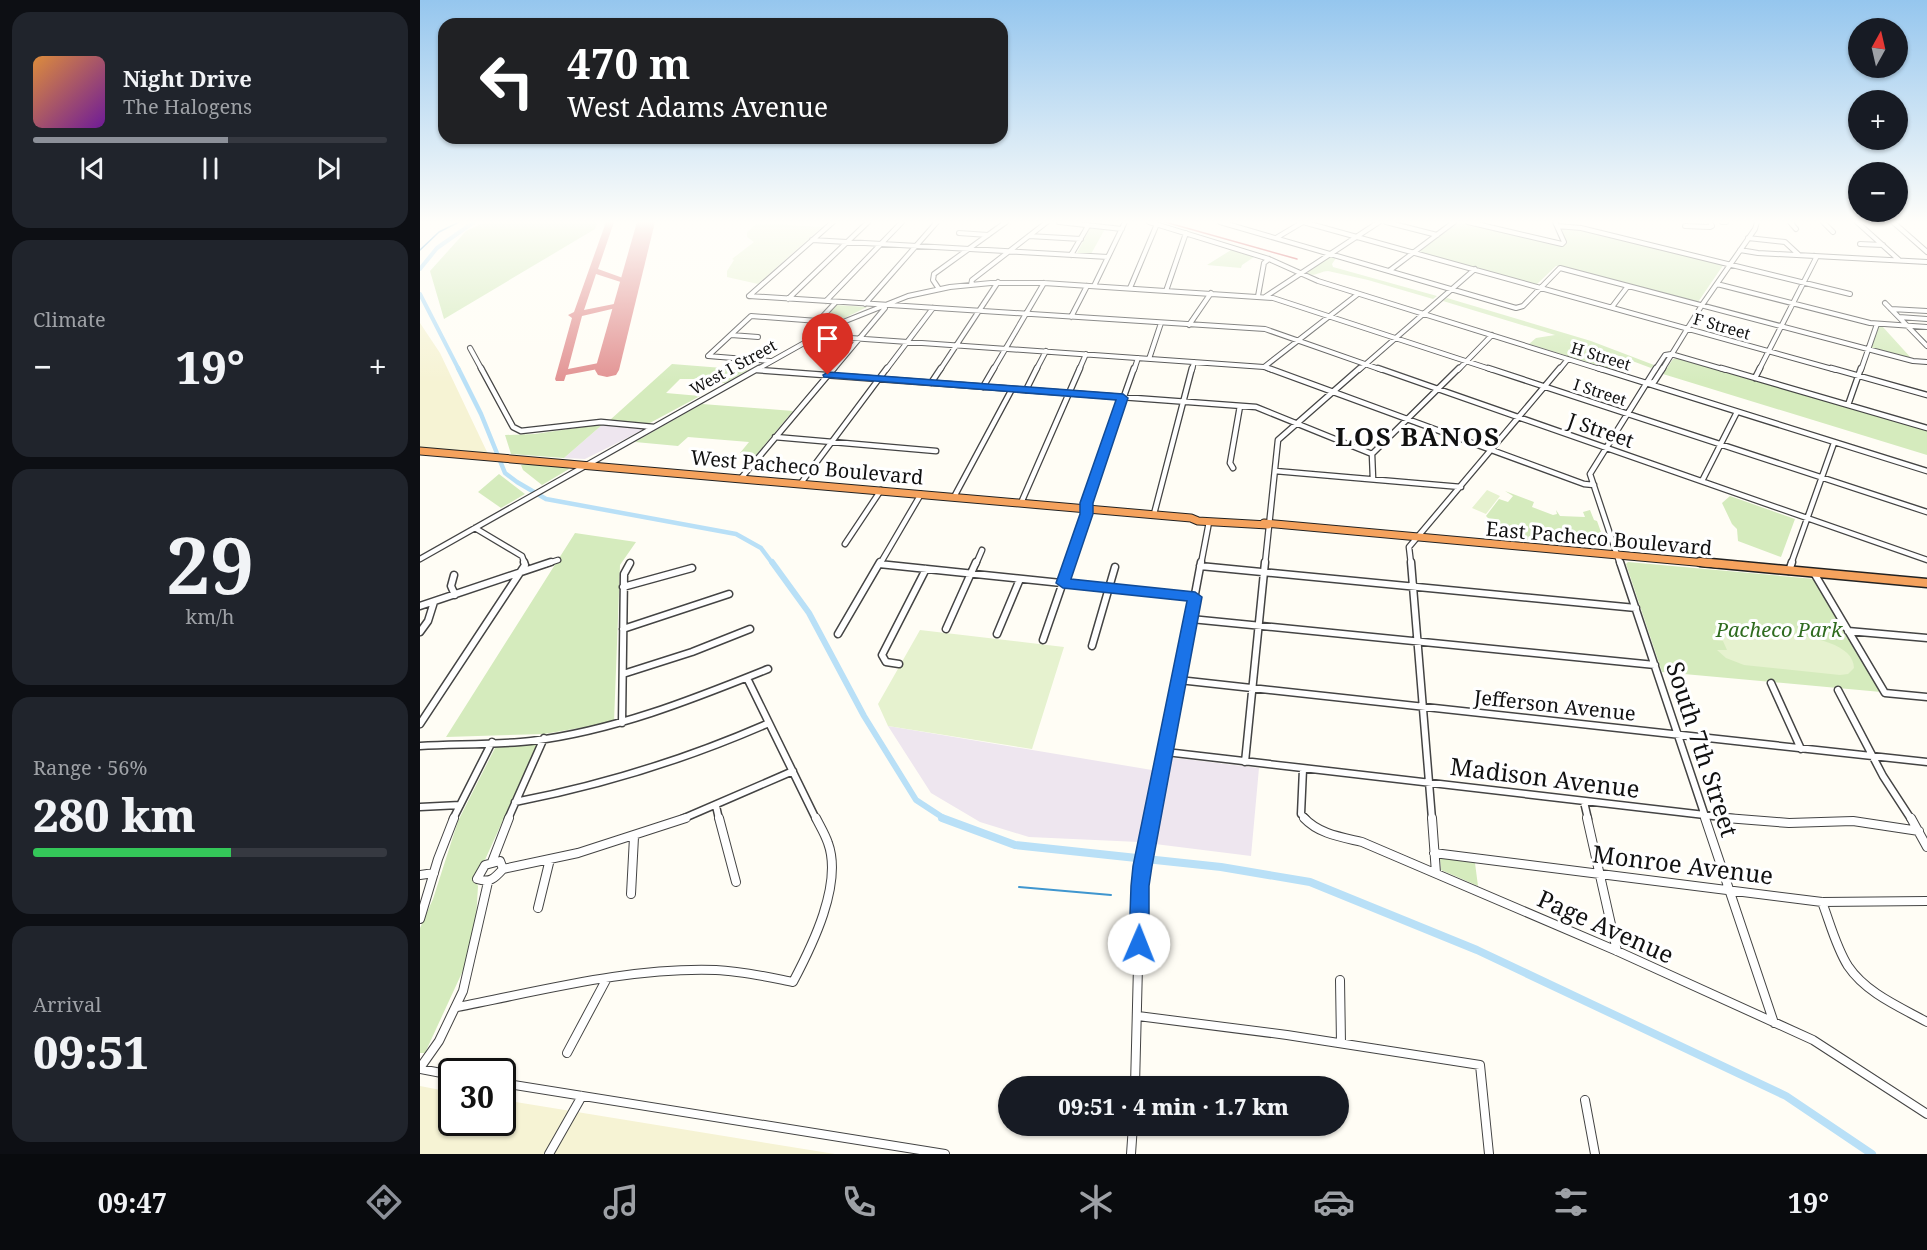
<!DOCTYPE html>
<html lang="en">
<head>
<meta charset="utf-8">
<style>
	body { margin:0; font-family:"Noto Serif",serif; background:#20242c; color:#f1f3f6; height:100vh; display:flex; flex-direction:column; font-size:22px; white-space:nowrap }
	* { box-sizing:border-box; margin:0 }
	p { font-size:20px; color:#9ea1a6 }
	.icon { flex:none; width:33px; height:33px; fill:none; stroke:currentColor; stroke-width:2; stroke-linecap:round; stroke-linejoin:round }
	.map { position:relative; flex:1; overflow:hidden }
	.details { display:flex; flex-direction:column; gap:12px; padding:12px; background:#0d0f14; width:420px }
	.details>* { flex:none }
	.guide { position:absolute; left:18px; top:18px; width:570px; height:126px; border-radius:18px; box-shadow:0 2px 4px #0004; background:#202124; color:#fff; overflow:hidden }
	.needle { width:39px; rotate:8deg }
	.fabs { position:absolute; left:1428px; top:18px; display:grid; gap:12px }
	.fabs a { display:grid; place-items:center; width:60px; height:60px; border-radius:50%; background:#171b24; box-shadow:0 2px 4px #0004; font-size:30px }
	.speed { position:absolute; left:18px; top:1058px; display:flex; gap:12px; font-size:30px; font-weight:700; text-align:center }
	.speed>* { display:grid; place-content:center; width:78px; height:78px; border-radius:50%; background:#171b24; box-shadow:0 2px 4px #0004; line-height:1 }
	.speed .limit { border:3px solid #111; border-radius:9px; background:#fff; color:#111 }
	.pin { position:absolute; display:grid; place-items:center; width:51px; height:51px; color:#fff; margin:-62px -26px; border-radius:50% 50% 50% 0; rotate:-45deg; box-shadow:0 0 6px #0007 }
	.pin .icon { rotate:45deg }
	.me { position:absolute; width:66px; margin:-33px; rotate:1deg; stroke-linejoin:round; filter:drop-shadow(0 0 4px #0008) }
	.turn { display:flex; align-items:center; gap:21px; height:126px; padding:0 30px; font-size:27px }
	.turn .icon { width:78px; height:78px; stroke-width:2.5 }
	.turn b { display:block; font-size:42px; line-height:51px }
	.big { font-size:45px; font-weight:800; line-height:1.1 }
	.details .card { flex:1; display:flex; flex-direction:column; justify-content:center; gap:9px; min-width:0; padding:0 21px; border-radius:18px; background:#20242c }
	.details .dial { align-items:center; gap:0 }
	.dial b { font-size:78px; line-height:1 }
	.song { display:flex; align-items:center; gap:18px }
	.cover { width:72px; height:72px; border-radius:9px; background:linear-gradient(135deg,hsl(30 70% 55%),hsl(280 70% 35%)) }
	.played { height:6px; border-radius:3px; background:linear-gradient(90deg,#8c9099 55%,#363941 55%) }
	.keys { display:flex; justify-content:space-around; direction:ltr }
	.heat { display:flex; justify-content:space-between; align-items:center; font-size:33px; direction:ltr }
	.charge { height:9px; border-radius:4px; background:linear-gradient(90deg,#34c759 56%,#363941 0) }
	.trip { position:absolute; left:578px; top:1076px; width:351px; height:60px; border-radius:30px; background:#171b24; box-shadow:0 2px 4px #0004; font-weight:800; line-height:60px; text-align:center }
	.dock { display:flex; height:96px; justify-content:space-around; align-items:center; background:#090b0e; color:#9ea1a6 }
	.dock .icon { width:42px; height:42px }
	.dock .active { color:#8c9099 }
	.dock b { font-size:27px; color:#f1f3f6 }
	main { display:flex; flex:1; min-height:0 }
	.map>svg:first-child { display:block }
	.industrial { fill:#eee6ef }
	.farmland { fill:#f6f3d4 }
	.green { fill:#d5ebbd }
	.pitch { fill:#e6f2cf }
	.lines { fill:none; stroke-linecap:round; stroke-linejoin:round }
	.stream-far1 { stroke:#3f96cf; stroke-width:1.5 }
	.stream { stroke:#3f96cf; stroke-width:2 }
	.canal-far3 { stroke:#b9e0f7; stroke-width:4 }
	.canal-far2 { stroke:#b9e0f7; stroke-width:4.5 }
	.canal-far1 { stroke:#b9e0f7; stroke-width:6 }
	.canal { stroke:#b9e0f7; stroke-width:8 }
	.taxiway { fill:#e29292; fill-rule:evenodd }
	.runway { fill:#e29292; fill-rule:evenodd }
	.minor-far3-casing { stroke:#444; stroke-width:6 }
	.minor-far2-casing { stroke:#444; stroke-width:7 }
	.minor-far1-casing { stroke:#444; stroke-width:9 }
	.minor-casing { stroke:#444; stroke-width:10 }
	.highway-far1-casing { stroke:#222; stroke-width:9 }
	.highway-casing { stroke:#222; stroke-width:11 }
	.minor-far3 { stroke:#fff; stroke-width:4 }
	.minor-far2 { stroke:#fff; stroke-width:4.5 }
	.minor-far1 { stroke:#fff; stroke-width:6 }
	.minor { stroke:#fff; stroke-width:8 }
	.highway-far1 { stroke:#f5a25d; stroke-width:7 }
	.highway { stroke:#f5a25d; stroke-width:8 }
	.rail { stroke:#c4262e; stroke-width:1.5 }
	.route { fill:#1a73e8; stroke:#114b97; stroke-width:1.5 }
	.labels { text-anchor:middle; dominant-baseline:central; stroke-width:6; stroke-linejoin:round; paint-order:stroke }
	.far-street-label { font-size:16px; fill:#111; stroke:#fff }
	.street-label { font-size:20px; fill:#111; stroke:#fff }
	.park-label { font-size:20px; font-style:italic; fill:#2f6b1f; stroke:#fff }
	.near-street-label { font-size:24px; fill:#111; stroke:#fff }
	.district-label { font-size:26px; font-weight:bold; letter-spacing:1.5px; fill:#111; stroke:#fff }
</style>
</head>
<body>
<main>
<section class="details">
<div class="card">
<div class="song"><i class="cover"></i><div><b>Night Drive</b><p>The Halogens</p></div></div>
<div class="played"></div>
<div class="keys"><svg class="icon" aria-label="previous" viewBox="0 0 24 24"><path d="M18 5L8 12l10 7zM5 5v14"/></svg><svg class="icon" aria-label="pause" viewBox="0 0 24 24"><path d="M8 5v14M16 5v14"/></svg><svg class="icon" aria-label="next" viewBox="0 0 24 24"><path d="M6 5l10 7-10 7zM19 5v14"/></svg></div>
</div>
<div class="card"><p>Climate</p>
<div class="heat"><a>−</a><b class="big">19°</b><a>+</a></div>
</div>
<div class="card dial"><b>29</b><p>km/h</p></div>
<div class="card"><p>Range · 56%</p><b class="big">280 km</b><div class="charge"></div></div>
<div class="card"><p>Arrival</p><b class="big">09:51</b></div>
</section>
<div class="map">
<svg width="1507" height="1154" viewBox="0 0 1507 1154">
	<rect width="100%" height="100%" fill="#fffdf5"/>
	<path class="industrial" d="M183,424L221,427L223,430L165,459L144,458Z
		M468,726L738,771L719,842L609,837L560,822L511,793Z
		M748,757L839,768L831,856L735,844Z"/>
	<path class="farmland" d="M0,323L20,353L68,454L0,448Z
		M0,1086L31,1092L32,1122H82L83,1100L415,1154H0Z"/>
	<path class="green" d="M65,222H178L175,229L24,319L10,271L46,231Z
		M1039,222L1140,245L1147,243L1141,229L1159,228L1304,264L1278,302L1140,266H1136L1116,285L1001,253L1000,251Z
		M670,228L685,229L671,254L657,253Z
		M811,250L834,257L822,265L821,268L787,265Z
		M910,257L916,258L912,264L913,267L1017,296L1013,299L948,280L908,271C901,271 895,277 888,274V272Z
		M1027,298L1171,341L1234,365L1231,368L1191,353L1196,361L1193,370L1109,344L1116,338L1135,335L1023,301Z
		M416,305L447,307L396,332H391Z
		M1459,325L1462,326L1492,359L1450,348Z
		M1258,358L1507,431V455L1243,374L1253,359Z
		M252,364L328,370L305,383L285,379H260L246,393L280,396L228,424L190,420Z
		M282,404L373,411L336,455L320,453L329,442L268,437L258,446L215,442Z
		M183,424L144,458L91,454L85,435L115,434Z
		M107,464L148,467L149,469L122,485L103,470L101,465Z
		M79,474L105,494L81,508L58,492Z
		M1085,491L1114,502L1112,507L1133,515L1137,514L1136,510L1140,516L1165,517L1163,512L1170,510L1174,520L1177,521L1186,546L1072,537L1069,519L1066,516L1079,499L1088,502L1093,496Z
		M1310,496L1375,519L1361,557L1318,541L1317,529L1312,524L1302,503Z
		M155,533L216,542L200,565L194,722L124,734L26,737Z
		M1208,562L1395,579L1461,692L1242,672L1206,564Z
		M118,743L64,862L55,873L54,878L58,886L56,920L46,964L5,1053H0V928L13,899L38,821L76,746Z
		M1020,858L1055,863L1058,886L1021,870Z"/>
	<path class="pitch" d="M337,223L402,227L338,284L307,277V271L314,260L312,259L334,242L327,237V232Z
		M1067,490L1080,496L1066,514L1052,508Z
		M500,630L644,647L612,749L468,726L458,704Z
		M1308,630C1335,632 1434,631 1434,668L1428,674L1420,675L1324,665L1306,658L1297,650H1307L1303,641L1293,640L1298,632Z"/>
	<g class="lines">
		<path class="stream-far1" d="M0,250L19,232L39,222"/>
		<path class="stream" d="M599,887L691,895"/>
		<path class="canal-far3" d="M0,269L17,248L54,222
			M0,294L39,370"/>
		<path class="canal-far2" d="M38,368L61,414L85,473L97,482L126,499L316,534L341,548L353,564"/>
		<path class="canal-far1" d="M352,562L389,613L444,716L496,800L525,819"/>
		<path class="canal" d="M522,818L595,845L801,867L890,882L1057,950L1366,1096L1452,1154"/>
		<path class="taxiway" d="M186,222H194L178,269L214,282L210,285L176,274L164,310L204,302L209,305L162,316L148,369L189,361L194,364L189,367L146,375L144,381H136L135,379L152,318L148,315L154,312Z"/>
		<path class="runway" d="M217,222H235L199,370L196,375L187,377L178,375L175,370Z"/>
		<g class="minor-far3-casing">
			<path id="minor-far3" d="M639,222L702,229
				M729,222L849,259L898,281L1183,370
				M800,222L1096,308L1103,306L1140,268L1493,361L1507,362
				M883,222L1416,370
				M966,222L1017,235
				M1048,222L1142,244L1144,242L1135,222
				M1302,222H1306
				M1370,222L1376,229
				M1403,222L1413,232
				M1437,222L1479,260
				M1473,222L1507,252
				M1137,226L1161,228L1430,294
				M1265,226L1290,227L1292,226L1290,222
				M539,233L568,235
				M609,236L661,239
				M856,238L883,222
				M1328,238L1365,242L1379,255
				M392,240L688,257
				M1440,244L1463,245
				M1320,250L1338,253L1507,262
				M651,255L668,226
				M969,271L1034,222
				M1297,284L1450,323L1507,327
				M551,285L552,280L627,222
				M674,286L705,222
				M710,288L737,224
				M519,289L513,280L514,274L586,222
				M746,291L766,233
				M329,296L845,329L962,370
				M329,296L413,222
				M838,296L844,263L849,259
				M845,297L959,222
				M368,299L448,222
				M406,301L482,222
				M416,302L388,332V335L844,367L852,370
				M1465,303L1507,346
				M445,304L517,222
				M1192,307L1208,286
				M1471,309L1507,311
				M651,317L667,286
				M1479,317L1507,319
				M769,325L791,293
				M311,335L338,337
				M50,348L62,370
				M1251,354L1306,370
				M729,359L741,323
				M350,361L288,356L331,316L398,321
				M844,367L938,294
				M336,370L418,324L488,296L530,287L571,283H624L853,298L1073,370
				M413,370L465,308L463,305
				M466,370L513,308
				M520,370L578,282
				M573,370L624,283
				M616,370L626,351
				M659,370L666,354
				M714,370L718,358
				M772,370L774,362
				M939,370L1055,269
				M1038,370L1072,335
				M1139,370L1148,359
				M1235,370L1245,355L1251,354
				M1242,370L1282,305L1335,229L1337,222
				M1339,370L1396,258L1394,256
				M1441,370L1457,324"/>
		</g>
		<g class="minor-far2-casing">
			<path id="minor-far2" d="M61,368L93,427L101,431L181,422L234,427
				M848,368L1164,484L1174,485
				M958,368L1507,560
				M1068,368L1507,512
				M1178,368L1507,471
				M1301,368L1507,428
				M1411,368L1507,395
				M337,370L836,407L952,454
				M1335,378L1340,368
				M511,383L521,368
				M1230,383L1234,382L1243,368
				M563,387L574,368
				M606,390L617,368
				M1428,405L1441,368
				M355,437L516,451
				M813,468L810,463L820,406
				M855,471L1041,487
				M322,477L414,368
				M953,479L952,454L1039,368
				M1282,481L1317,412
				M381,483L467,368
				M534,497L592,389
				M601,503L660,368
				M734,514L772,368
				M55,528L102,556L105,564
				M425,544L461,490
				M0,559L339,368
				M126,564L138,560
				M460,564L501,494
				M556,564L562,550
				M650,564L667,514L668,498L714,368
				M781,564L789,522
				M845,564L858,440L940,368
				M991,564L989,547L1140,368
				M1200,564L1170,474L1236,368
				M1371,564L1414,443"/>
		</g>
		<g class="minor-far1-casing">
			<path id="minor-far1" d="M991,562L1012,819
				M1200,562L1286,819
				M459,564L775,597
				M780,566L1216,608
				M1369,571L1372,562
				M1394,573L1465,693L1507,697
				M34,575L31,586L35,595
				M203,587L272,568
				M0,606L131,562
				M771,619L1235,665
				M203,629L309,594
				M526,629L556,562
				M1428,631L1507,638
				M0,632L8,621L14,602
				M418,634L460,562
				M577,634L600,579
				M623,640L650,562
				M672,646L695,567
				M479,664L466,662L462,655L506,569
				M203,674L272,652L330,629
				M327,678L396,819
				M759,680L1507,762
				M1351,683L1381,749
				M1418,690L1463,776L1491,819
				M202,723L204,574L210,563
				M0,724L105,565L104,562
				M0,746C37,744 74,745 111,741C193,731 271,700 348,669
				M746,752L1319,819
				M825,762L845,562
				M883,769L881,814L886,819
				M95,802C183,785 267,759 349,723
				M1164,802L1168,819
				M296,806L299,819
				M0,807L40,805
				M33,819L72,742
				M88,819L124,738
				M262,819L373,771
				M733,819L781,562"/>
		</g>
		<g class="minor-casing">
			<path id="minor" d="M299,818L316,882
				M884,818C899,834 921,837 942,842L1197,951L1393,1040L1507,1114
				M1012,818L1016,873
				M1167,818L1197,951
				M1285,818L1354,1023
				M1306,818L1369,823L1433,821L1499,831
				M1491,818L1507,847
				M1014,853L1402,902L1507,901
				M80,861L83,869C74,879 70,883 57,879L65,865Z
				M72,862L89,818
				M83,869L158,853L266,818
				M0,875L14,873
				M211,894L214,837
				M1402,902C1410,923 1416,947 1428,966C1446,993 1480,1007 1507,1022
				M118,908L130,859
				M0,919L18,859L34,818
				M920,980L921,1043
				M37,1007C121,991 209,967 296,970C322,971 348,977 373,982C392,946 423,884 408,843C405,834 400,826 396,818
				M718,1016L867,1035L1060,1065L1069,1154
				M147,1053L186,980
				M0,1068L19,1041L43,991L68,882
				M0,1069L32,1075
				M82,1083L525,1154
				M715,1086L720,886L733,818
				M1165,1100L1175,1154
				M129,1154L162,1096
				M711,1154L713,1125"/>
		</g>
		<g class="highway-far1-casing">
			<path id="highway-far1" d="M0,451L771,518L778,521L848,525
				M844,523L1297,564"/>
		</g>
		<g class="highway-casing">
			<path id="highway" d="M1280,562L1507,583"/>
		</g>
		<use href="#minor-far3" class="minor-far3"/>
		<use href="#minor-far2" class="minor-far2"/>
		<use href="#minor-far1" class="minor-far1"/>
		<use href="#minor" class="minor"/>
		<use href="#highway-far1" class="highway-far1"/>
		<use href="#highway" class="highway"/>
		<path class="rail" d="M745,222L877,259"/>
	</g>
	<linearGradient id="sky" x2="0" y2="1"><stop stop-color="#95c6ee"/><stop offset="0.58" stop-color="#fffefa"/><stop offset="1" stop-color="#fffefa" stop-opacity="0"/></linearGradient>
	<rect width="1507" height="383" fill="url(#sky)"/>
	<path class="route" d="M408,372L703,394L708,398L673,503V514L651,579L775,592L782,597L732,866L729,886V944L726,951L719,954L712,951L709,944L711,886L713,866L767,601L643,588L636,583L660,514V503L696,400L404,377L403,375Z"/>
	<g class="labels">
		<g class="far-street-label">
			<text transform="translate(1302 326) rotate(16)">F Street</text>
			<text transform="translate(1181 356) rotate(17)">H Street</text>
			<text transform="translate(313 367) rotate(-29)">West I Street</text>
			<text transform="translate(1180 392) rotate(18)">I Street</text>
		</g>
		<g class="street-label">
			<text transform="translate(1181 430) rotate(19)">J Street</text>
			<text transform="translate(387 467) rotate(5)">West Pacheco Boulevard</text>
			<text transform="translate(1179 538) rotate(5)">East Pacheco Boulevard</text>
			<text transform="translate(1135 705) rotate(6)">Jefferson Avenue</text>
		</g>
		<g class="park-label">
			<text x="1359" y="629">Pacheco Park</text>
		</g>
		<g class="near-street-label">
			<text transform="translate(1283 749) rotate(72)">South 7th Street</text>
			<text transform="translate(1125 777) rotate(7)">Madison Avenue</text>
			<text transform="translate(1263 864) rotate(7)">Monroe Avenue</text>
			<text transform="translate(1186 926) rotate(24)">Page Avenue</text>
		</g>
		<g class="district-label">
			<text x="998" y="436">LOS BANOS</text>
		</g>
	</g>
</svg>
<div class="fabs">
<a><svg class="needle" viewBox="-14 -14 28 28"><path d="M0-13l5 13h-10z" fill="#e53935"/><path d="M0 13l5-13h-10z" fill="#9ea1a6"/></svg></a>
<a>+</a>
<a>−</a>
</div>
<div class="speed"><div class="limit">30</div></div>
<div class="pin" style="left:408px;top:375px;background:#d93025"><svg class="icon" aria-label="arrive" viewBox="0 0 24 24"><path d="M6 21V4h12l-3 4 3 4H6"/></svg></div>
<svg class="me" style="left:719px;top:944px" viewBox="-20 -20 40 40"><circle r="19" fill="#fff"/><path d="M0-13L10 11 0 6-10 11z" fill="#1a73e8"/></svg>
<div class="trip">09:51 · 4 min · 1.7 km</div>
<div class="guide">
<div class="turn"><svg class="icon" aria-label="left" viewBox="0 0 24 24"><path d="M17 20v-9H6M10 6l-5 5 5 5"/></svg><div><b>470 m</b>West Adams Avenue</div></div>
</div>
</div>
</main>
<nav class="dock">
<b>09:47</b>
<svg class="icon active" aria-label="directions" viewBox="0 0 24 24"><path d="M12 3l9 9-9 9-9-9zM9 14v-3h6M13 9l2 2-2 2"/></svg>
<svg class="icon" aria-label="music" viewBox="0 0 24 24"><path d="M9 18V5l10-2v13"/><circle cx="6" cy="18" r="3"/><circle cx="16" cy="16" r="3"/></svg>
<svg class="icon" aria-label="phone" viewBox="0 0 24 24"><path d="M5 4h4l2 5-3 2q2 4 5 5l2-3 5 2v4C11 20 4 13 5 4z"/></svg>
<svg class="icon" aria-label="climate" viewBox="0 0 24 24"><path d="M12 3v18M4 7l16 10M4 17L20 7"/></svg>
<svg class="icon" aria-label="car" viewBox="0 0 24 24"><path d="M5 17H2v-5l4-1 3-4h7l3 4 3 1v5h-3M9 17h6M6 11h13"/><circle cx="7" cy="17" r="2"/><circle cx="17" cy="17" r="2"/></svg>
<svg class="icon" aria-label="filters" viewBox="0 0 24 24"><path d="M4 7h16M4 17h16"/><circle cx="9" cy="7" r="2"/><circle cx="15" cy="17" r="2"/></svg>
<b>19°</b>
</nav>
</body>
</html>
